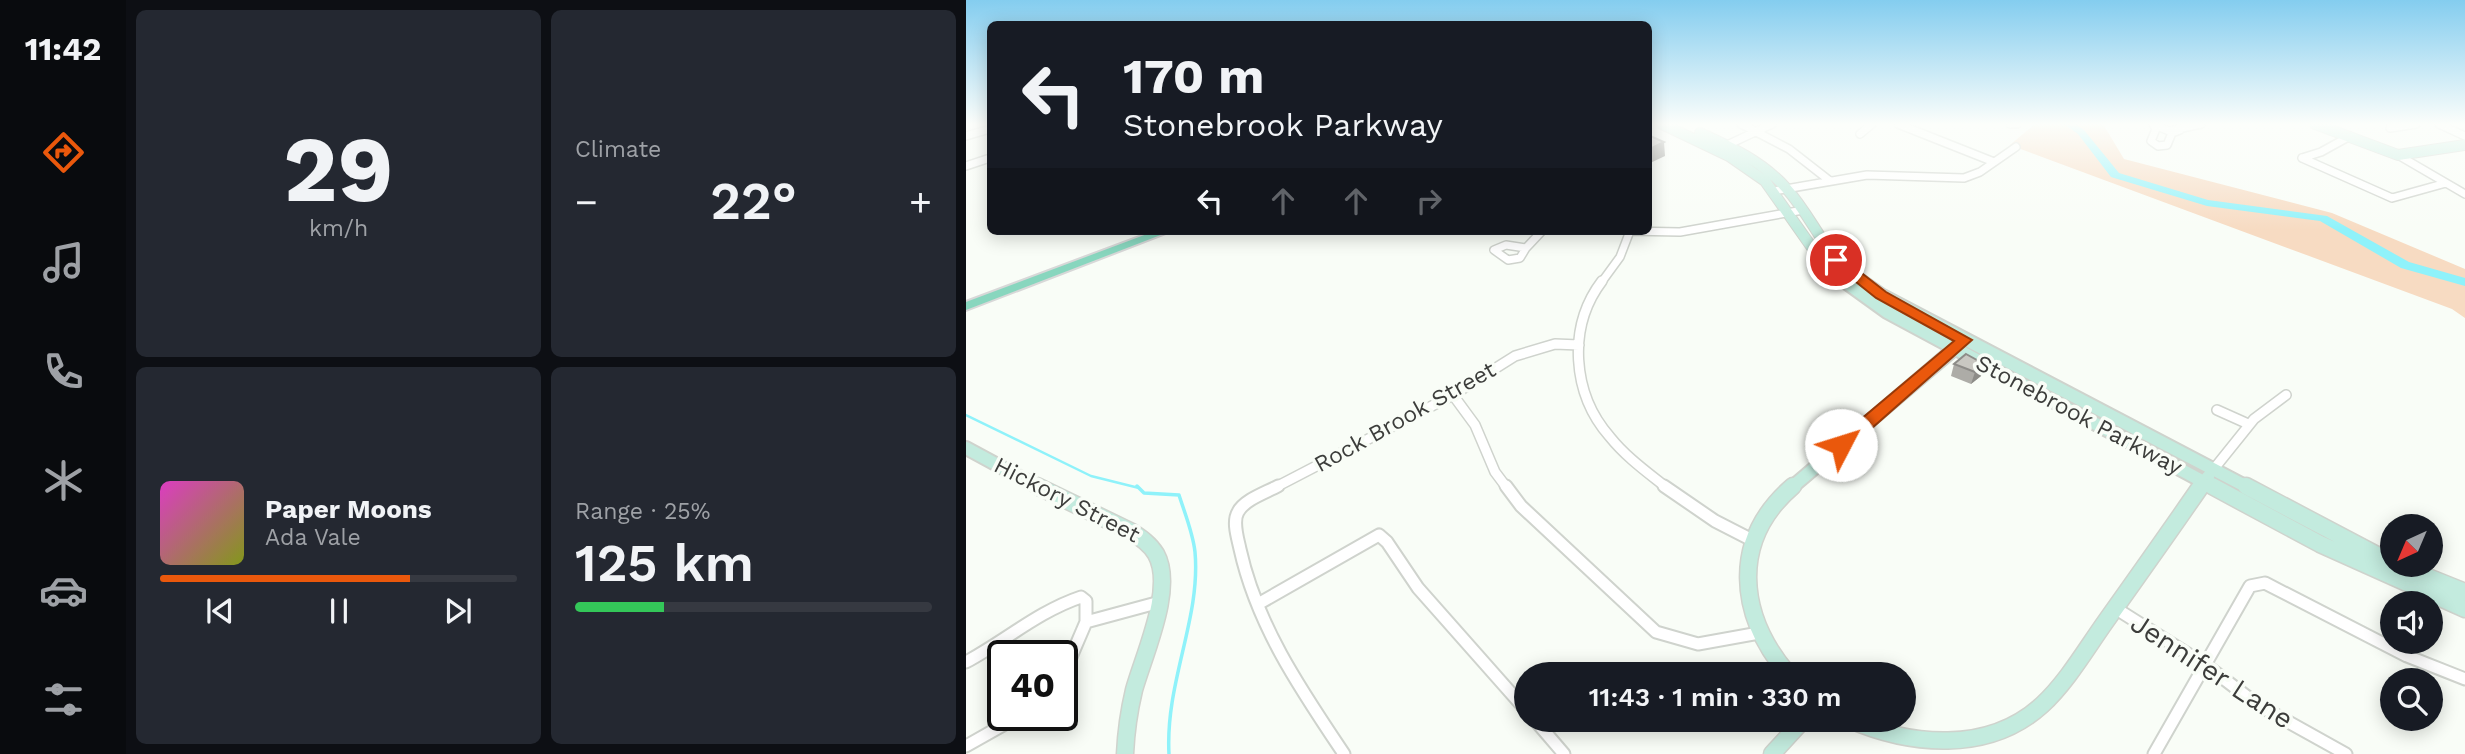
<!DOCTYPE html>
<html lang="en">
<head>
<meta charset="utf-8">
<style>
	body { margin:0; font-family:"Work Sans",sans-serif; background:#242831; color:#f1f3f6; height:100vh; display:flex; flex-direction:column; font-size:26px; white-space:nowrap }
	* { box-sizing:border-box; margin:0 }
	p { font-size:23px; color:#9ea1a6 }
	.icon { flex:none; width:38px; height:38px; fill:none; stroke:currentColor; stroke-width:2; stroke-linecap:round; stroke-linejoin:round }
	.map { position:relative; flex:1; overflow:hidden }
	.side { display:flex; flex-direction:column; gap:10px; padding:10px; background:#0d0f14; width:840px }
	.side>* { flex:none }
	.hud { position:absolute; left:21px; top:21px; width:665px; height:214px; border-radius:10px; box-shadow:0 4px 18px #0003; background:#171b24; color:#f1f3f6; overflow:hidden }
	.needle { width:46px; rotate:224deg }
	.tools { position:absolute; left:1414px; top:514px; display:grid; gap:14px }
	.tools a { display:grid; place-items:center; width:63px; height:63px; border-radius:50%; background:#171b24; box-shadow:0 4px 18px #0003; font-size:35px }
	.speed { position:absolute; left:21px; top:640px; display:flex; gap:14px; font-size:35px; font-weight:700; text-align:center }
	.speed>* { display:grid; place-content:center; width:91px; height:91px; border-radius:50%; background:#171b24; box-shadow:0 4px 18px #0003; line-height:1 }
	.speed .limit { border:4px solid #111; border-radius:10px; background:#fff; color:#111 }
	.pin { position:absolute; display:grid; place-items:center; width:60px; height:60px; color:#fff; margin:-30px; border:4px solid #fff; border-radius:50%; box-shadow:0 2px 7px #0007 }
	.me { position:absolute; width:77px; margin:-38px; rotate:50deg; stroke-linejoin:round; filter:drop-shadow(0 0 5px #0008) }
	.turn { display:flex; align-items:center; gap:24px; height:147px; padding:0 21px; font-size:32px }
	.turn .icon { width:91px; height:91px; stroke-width:2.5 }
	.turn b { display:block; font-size:49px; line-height:60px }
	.lanes { display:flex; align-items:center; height:66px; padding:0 21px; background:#0003; justify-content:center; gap:35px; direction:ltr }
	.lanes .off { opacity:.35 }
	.big { font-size:52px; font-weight:600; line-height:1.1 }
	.side .card { flex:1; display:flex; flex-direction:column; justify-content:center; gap:10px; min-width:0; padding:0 24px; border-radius:10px; background:#242831 }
	.side .dial { align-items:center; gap:0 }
	.dial b { font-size:91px; line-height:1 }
	.song { display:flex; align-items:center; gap:21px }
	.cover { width:84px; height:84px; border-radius:10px; background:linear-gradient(135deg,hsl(310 70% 55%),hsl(70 70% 35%)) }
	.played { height:7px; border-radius:4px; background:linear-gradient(90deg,#ea580c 70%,#363941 70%) }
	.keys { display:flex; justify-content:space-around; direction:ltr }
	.heat { display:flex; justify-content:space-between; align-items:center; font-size:38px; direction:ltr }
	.charge { height:10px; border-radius:5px; background:linear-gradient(90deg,#34c759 25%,#363941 0) }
	.side .tiles { flex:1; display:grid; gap:10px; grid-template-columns:repeat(2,1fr) }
	.trip { position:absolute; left:548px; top:662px; width:402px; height:70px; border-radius:35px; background:#171b24; box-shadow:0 4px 18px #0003; font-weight:600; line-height:70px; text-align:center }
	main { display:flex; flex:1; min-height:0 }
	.menu { display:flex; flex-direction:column; width:126px; justify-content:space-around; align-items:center; background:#090b0e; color:#9ea1a6 }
	.menu .icon { width:49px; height:49px }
	.menu .active { color:#ea580c }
	.menu b { font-size:32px; color:#f1f3f6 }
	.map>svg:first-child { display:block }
	.green { fill:#f7dbc2 }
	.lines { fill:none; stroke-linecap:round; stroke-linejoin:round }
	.stream-far1 { stroke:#8ff2fa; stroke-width:2.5 }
	.stream { stroke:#8ff2fa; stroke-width:3.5 }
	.river { fill:#8ff2fa; fill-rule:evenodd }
	.street-far2-casing { stroke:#cfd3cd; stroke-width:10 }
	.street-far1-casing { stroke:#cfd3cd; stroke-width:12 }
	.street-casing { stroke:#cfd3cd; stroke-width:15 }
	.secondary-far2-casing { stroke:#cfd3cd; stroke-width:12 }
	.secondary-far1-casing { stroke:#cfd3cd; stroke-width:16 }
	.secondary-casing { stroke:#cfd3cd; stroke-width:19 }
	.primary-casing { stroke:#d8d8d8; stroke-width:4 }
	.street-far2 { stroke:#fff; stroke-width:7 }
	.street-far1 { stroke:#fff; stroke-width:9 }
	.street { stroke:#fff; stroke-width:11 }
	.secondary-far2 { stroke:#c3ebde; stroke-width:10 }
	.secondary-far1 { stroke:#c3ebde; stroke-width:12 }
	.secondary { stroke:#c3ebde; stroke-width:16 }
	.primary { fill:#88d6be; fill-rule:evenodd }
	.wall { fill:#adaca7 }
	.shaded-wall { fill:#8d8c88 }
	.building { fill:#c9c8c2; stroke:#8d8c88; stroke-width:2 }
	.route { fill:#ea580c; stroke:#983908; stroke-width:2 }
	.labels { text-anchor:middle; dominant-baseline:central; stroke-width:7; stroke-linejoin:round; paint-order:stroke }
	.street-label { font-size:23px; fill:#3c3d3b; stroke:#f9fdf7 }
	.near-street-label { font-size:28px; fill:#3c3d3b; stroke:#f9fdf7 }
</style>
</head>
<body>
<main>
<nav class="menu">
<b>11:42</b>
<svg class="icon active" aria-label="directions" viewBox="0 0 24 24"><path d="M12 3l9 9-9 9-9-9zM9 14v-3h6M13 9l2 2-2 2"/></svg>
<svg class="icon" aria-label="music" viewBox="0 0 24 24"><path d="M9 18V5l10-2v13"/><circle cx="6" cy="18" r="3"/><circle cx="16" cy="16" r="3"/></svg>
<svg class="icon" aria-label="phone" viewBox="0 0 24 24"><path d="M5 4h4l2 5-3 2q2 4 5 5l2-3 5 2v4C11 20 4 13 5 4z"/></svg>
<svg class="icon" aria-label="climate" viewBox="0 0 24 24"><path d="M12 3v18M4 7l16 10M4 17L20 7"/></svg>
<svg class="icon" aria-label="car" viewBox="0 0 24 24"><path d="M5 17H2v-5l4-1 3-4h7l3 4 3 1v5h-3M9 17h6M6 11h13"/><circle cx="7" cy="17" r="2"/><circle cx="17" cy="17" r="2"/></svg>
<svg class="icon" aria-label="filters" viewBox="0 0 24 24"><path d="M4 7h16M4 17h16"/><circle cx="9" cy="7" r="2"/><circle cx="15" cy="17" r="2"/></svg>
</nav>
<section class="side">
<div class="tiles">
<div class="card dial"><b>29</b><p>km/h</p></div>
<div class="card"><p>Climate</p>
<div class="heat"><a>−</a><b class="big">22°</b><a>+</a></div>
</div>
<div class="card">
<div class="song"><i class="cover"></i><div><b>Paper Moons</b><p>Ada Vale</p></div></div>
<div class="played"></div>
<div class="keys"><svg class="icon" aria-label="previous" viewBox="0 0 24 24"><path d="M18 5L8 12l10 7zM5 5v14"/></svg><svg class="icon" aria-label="pause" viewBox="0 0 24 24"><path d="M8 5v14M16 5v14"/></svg><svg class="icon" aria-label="next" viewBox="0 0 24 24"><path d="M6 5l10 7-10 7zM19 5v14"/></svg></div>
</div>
<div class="card"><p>Range · 25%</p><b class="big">125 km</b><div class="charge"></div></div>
</div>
</section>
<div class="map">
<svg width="1499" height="754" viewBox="0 0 1499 754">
	<rect width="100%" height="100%" fill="#f9fdf7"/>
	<path class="green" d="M1069,124H1137L1158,159L1366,213L1499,269V318L1486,309L1044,145Z"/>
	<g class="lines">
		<path class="stream-far1" d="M0,415L125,476L173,488"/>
		<path class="stream" d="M171,486L178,493L213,495C219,514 227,533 229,552C235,619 199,682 203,754"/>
		<path class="river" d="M1098,124H1109L1118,130L1153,173L1242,200L1361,216L1443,262L1499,278V286L1435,268L1354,221L1241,206L1145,177L1112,134Z"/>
		<g class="street-far2-casing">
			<path id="street-far2" d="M775,124L823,149L864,181
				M932,124L1028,162
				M1044,124H1051
				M1187,124L1190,129L1185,141L1192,146L1201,145L1206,133L1214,130
				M1187,124L1203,131L1235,124
				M1473,124L1499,136
				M1424,128L1450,124
				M894,134L906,124
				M0,136L24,129
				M757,147L806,124
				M1432,155L1499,194
				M1336,158L1426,198L1480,183
				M1336,158L1355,152L1384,136
				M0,166L24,158
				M808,191L901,175L998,178L1014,172L1050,147
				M661,231L714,232L837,210
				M540,245L560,248L554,258L542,260L528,250Z
				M560,248L576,231
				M635,283L654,257L664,231"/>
		</g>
		<g class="street-far1-casing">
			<path id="street-far1" d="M636,281C601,327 606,394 644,437C660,457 681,472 701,488
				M487,395L509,425L529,472L541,488
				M1251,410L1280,423
				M1247,470L1288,419L1320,395
				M308,488L487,395L549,356L589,344L613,345"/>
		</g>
		<g class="street-casing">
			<path id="street" d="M312,486C299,493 278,500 272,512C266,522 272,539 274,549C291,626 335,690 378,754
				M540,486L555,506L690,632L732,644L793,633
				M698,486L749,521L788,541
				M292,604L413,535L421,542L452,588L560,710
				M1149,608L1241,666L1292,705L1380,754
				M120,622L194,602
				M0,662C39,641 73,611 115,597L120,601V622L96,678
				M568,719L598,754
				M0,746L53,716
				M1188,754L1284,586L1299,583L1441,656L1499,679"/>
		</g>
		<g class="secondary-far2-casing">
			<path id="secondary-far2" d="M696,124L763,156L799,181L847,249L880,283
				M1349,124L1432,155L1499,145
				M734,133C765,147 797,162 820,188C851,223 855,252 898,283"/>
		</g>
		<g class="secondary-far1-casing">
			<path id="secondary-far1" d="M878,281L921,312L1249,488
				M895,281L915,295L1283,488
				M0,448L74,488
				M825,488L994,344
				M1234,488L1242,477"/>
		</g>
		<g class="secondary-casing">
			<path id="secondary" d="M71,486L166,532C175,538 184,544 190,554C209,588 178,654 168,690C163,711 160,732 159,754
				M1246,486L1354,544L1499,609
				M1280,486L1426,563
				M1432,565L1499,592
				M822,674C772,615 764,540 827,486
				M882,719C944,746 1022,754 1076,705C1101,682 1120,649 1140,621C1172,576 1204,531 1235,486
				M806,754L838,719"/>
		</g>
		<g class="primary-casing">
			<path id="primary" d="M189,231H205L0,310V302Z"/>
		</g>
		<use href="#street-far2" class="street-far2"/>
		<use href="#street-far1" class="street-far1"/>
		<use href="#street" class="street"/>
		<use href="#secondary-far2" class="secondary-far2"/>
		<use href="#secondary-far1" class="secondary-far1"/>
		<use href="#secondary" class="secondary"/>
		<use href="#primary" class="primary"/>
	</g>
	<path class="wall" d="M988,364H1018L1015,376L1005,384L985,376Z"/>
	<path class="shaded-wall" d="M698,142L699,156L682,164V150Z
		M1018,364L1015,376L1005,384L1009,372Z"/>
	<path class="building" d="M682,135L698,142L682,150Z
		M1000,354L1018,364L1009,372L988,364Z"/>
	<linearGradient id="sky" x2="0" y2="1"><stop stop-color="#84cdef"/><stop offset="0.54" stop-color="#fcfefb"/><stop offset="1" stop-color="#fcfefb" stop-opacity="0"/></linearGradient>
	<rect width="1499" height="230" fill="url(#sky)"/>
	<path class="route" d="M865,257H875L920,292L1006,340L881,450L875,452L866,445L869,441L988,341L910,298L865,262Z"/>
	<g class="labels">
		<g class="street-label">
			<text transform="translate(1113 415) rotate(28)">Stonebrook Parkway</text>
			<text transform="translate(439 417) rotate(-29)">Rock Brook Street</text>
			<text transform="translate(101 500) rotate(27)">Hickory Street</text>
		</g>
		<g class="near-street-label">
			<text transform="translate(1246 671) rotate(33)">Jennifer Lane</text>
		</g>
	</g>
</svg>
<div class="tools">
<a><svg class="needle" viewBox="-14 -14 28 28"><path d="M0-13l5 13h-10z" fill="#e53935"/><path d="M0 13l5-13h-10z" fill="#9ea1a6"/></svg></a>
<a><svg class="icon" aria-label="sound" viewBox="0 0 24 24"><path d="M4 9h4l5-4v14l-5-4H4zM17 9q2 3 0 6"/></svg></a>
<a><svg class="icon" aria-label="search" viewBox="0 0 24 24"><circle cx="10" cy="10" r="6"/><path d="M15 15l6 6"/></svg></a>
</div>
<div class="speed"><div class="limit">40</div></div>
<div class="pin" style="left:870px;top:260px;background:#d93025"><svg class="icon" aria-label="arrive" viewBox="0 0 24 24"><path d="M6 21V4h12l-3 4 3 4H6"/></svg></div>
<svg class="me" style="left:875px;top:445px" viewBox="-20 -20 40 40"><circle r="19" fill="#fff"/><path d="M0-13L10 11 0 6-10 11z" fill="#ea580c"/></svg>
<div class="trip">11:43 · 1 min · 330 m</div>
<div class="hud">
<div class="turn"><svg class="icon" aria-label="left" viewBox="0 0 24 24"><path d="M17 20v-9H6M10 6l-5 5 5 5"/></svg><div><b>170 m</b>Stonebrook Parkway</div></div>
<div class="lanes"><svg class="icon" aria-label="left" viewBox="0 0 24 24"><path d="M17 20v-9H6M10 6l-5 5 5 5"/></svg><svg class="icon off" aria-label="ahead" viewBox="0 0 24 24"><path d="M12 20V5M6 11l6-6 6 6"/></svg><svg class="icon off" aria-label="ahead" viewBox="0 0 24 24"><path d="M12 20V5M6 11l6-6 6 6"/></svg><svg class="icon off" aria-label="right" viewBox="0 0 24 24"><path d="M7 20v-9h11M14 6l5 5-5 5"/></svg></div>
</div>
</div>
</main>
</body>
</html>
